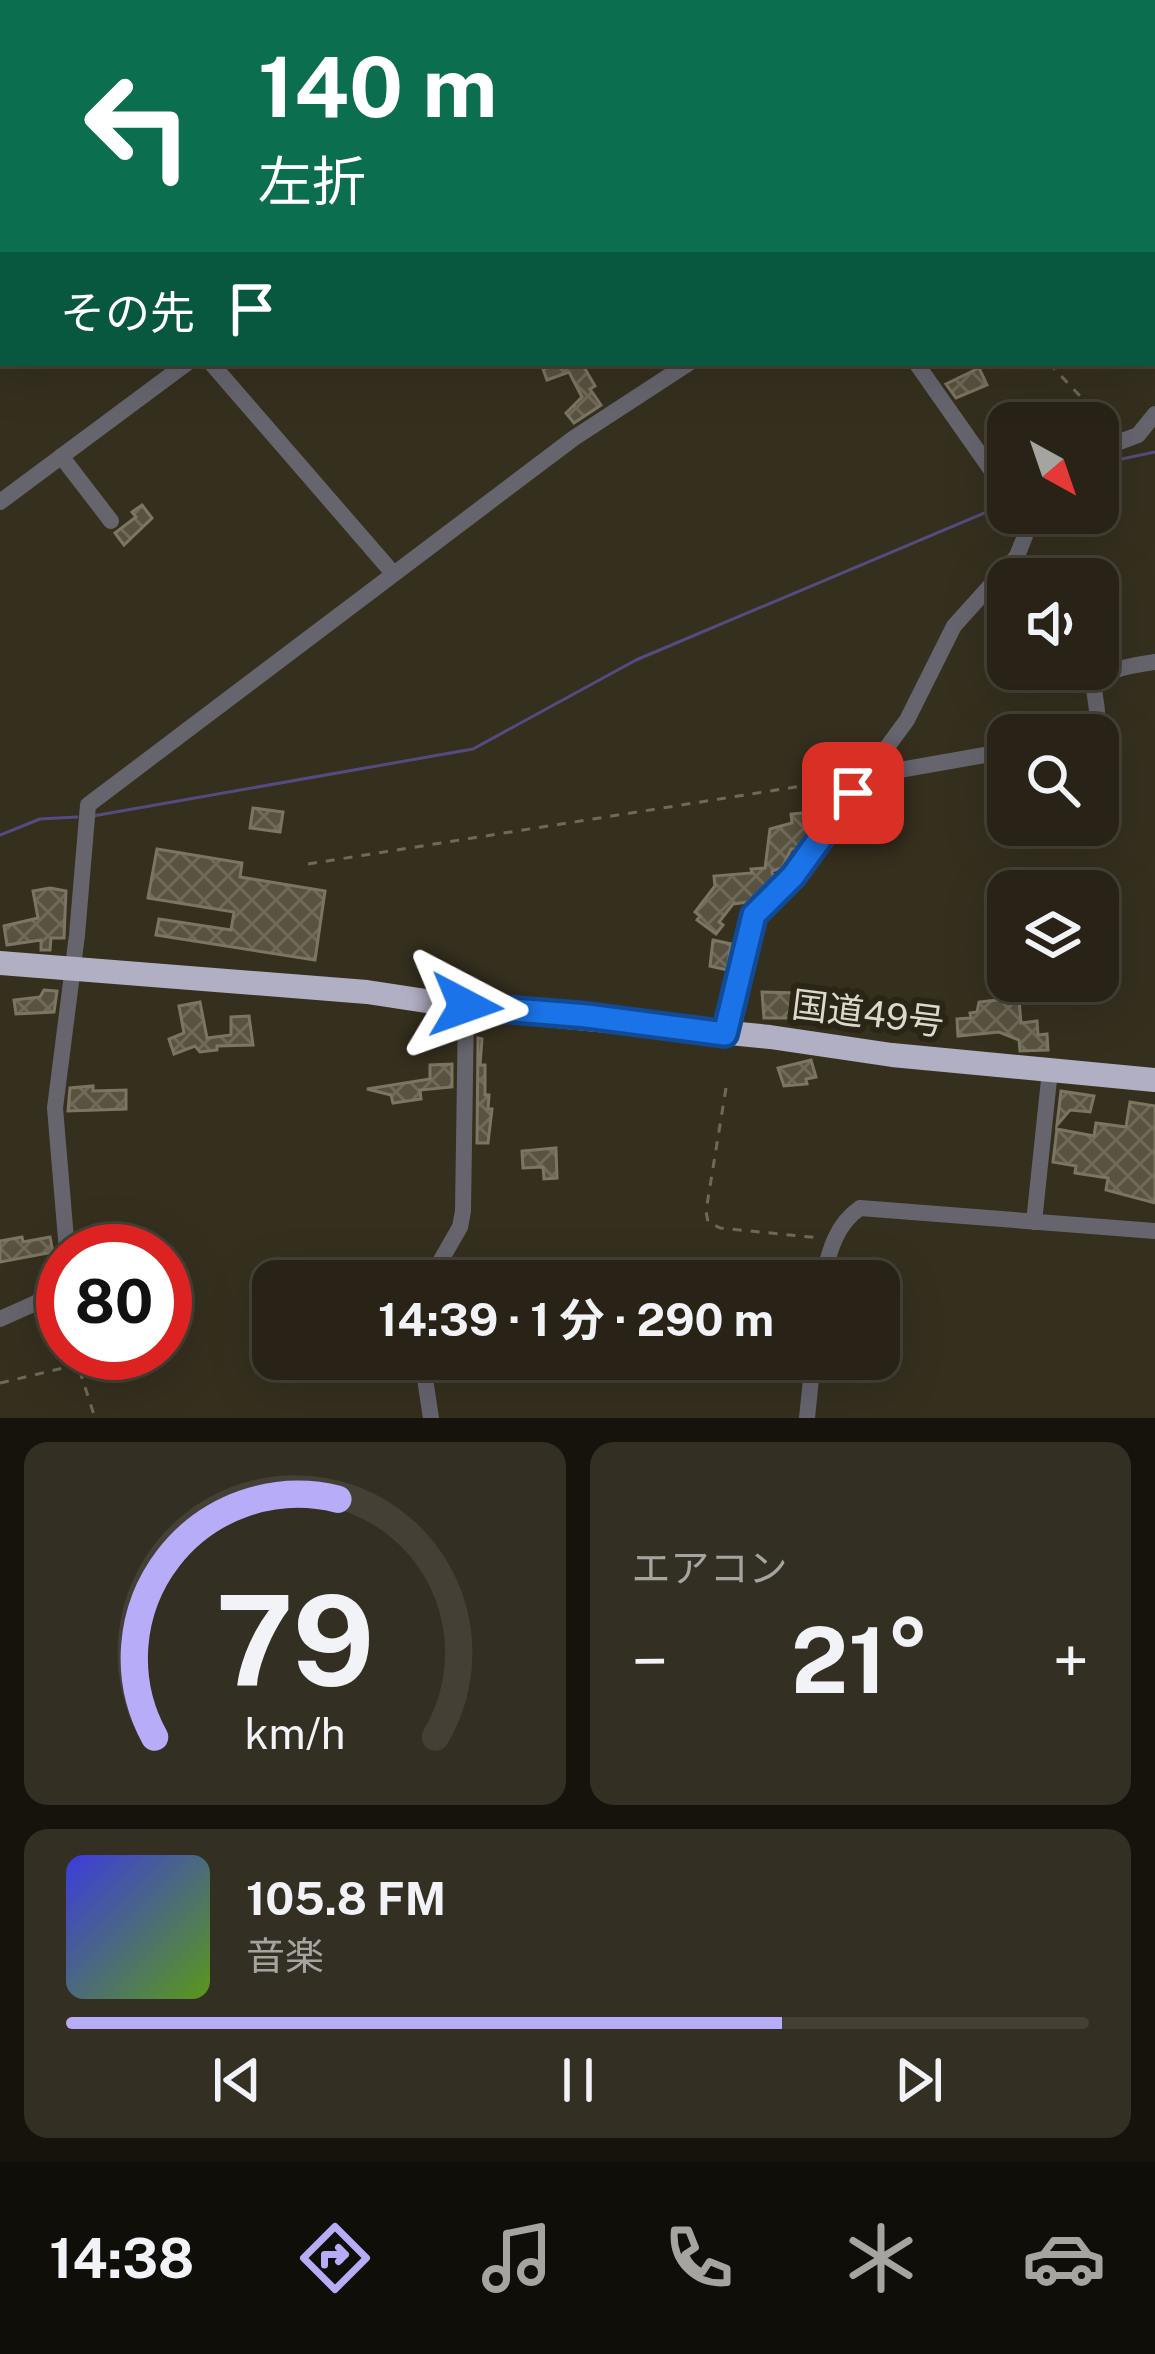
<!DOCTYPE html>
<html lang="ja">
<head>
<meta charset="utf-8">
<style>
	body { margin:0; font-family:"Public Sans","Noto Sans JP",sans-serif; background:#342f23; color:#f1f3f6; height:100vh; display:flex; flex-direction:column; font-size:45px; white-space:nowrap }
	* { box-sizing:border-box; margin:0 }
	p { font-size:39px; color:#a5a4a1 }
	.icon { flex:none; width:66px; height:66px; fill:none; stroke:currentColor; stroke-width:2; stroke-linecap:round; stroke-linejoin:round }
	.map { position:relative; height:1418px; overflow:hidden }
	.details { display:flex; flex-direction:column; gap:24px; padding:24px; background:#16130c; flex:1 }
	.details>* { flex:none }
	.guide { position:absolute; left:0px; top:0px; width:1155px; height:366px; box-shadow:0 12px 48px #0002,0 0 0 3px #444035; background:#0b6e4f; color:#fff; overflow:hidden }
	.needle { width:78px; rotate:140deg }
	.fabs { position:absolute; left:987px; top:402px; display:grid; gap:24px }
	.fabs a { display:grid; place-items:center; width:132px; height:132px; border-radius:24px; background:#282316; box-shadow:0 12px 48px #0002,0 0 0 3px #444035; font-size:60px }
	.speed { position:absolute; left:36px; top:1224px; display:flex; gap:24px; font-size:60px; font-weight:700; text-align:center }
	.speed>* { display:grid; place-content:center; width:156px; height:156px; border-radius:50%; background:#282316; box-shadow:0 12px 48px #0002,0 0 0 3px #444035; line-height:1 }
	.speed .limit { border:18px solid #d22; background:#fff; color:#111 }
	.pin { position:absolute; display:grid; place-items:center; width:102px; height:102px; color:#fff; margin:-51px; border-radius:24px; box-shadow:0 6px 18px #0006 }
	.me { position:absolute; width:132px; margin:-66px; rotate:94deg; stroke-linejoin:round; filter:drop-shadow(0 0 9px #0008) }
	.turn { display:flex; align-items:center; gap:42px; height:252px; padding:0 60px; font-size:54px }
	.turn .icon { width:156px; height:156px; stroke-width:2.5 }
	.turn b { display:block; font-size:84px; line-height:102px }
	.then { display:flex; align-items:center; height:114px; padding:0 60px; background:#0003; gap:24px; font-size:45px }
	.big { font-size:90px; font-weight:700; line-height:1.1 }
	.details .tile { flex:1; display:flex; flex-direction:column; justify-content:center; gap:18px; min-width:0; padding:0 42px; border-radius:24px; background:#342f23 }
	.details .dial { align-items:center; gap:0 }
	.dial svg { height:312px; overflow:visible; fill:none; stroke:#444035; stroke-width:7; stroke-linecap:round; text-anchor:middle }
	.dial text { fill:#f1f3f6; stroke:none }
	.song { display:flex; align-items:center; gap:36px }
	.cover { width:144px; height:144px; border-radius:18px; background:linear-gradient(135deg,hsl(240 70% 55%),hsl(90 70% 35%)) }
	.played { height:12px; border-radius:6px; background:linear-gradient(90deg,#b6acf8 70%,#444035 70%) }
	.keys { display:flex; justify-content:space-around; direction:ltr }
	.heat { display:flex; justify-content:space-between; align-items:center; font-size:66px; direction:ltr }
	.details .tiles { flex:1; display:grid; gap:24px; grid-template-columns:1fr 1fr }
	.tile:last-child { grid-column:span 2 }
	.trip { position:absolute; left:252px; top:1260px; width:648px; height:120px; border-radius:24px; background:#282316; box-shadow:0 12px 48px #0002,0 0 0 3px #444035; font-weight:700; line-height:120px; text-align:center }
	.dock { display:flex; height:192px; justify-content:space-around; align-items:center; background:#100e09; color:#a5a4a1 }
	.dock .icon { width:84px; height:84px }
	.dock .selected { color:#b6acf8 }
	.dock b { font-size:54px; color:#f1f3f6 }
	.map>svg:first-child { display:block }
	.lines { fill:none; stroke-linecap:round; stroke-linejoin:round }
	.stream { stroke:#544b81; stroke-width:3 }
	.building { fill:url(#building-cross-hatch); stroke:#7c7562; stroke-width:3 }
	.path { stroke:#6f695b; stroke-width:3; stroke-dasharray:9 9; stroke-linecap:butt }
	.minor { stroke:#66656e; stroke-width:16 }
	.highway { stroke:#b1afc3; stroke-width:24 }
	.route-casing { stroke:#114b97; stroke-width:30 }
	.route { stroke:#1a73e8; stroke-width:21 }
	.labels { text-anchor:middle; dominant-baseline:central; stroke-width:12; stroke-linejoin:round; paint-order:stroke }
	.street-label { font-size:36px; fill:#dcd8ce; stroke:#2b2515 }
</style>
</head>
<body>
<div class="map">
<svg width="1155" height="1418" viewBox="0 0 1155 1418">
	<defs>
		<pattern id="building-cross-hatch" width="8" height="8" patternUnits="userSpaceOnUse" patternTransform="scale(3)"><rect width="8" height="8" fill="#595240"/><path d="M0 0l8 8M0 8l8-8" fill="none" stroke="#706a5a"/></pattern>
	</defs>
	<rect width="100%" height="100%" fill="#352f1e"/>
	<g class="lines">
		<path class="stream" d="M1098,464L1155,452
			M93,816L473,749L636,660L1008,503
			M0,835L40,819L77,817"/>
	</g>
	<path class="building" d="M561,363H591L584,367L595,386L590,389L601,405L574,423L566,413L582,397L569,372L547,380L543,369Z
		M979,368L987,385L956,398L946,384Z
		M142,505L152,518L124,545L115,533L136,517L132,512Z
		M253,808L283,812L280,832L250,828Z
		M824,811L816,821L811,822V828L796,849H791L782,868L772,871L773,877L748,902L733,904L719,922L723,925L716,934L697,920L700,916L695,912L715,886L714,876L752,873L751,869L765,868L770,829L792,823L791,814Z
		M157,849L242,863L240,877L325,891L315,960L156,935L159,919L231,930L234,912L148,898Z
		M50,888L66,891L64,938H51L50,950H41V940L7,945L4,926L38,918L33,891Z
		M713,940L731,944L727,970L710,966Z
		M44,990L57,991L54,1012L16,1014L14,1000L40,997Z
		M762,992L797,993V996L836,995V1023L820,1024L817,1011L796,1012V1018H764Z
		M997,1000H1019L1021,1023L1037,1021L1038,1035L1047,1034L1048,1050L1020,1051L1019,1040L999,1032L958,1036L957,1019L971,1018L970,1013L977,1012L979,1002Z
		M200,1002L207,1038L231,1035V1017L249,1016L253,1045L217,1046V1050L200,1052L195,1046L174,1054L169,1039L184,1033L179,1006Z
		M478,1038L482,1039L480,1065H485V1095H489L488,1109H492L488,1143H477Z
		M811,1060L816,1077L806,1079L807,1084L784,1086L778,1068Z
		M452,1064V1087L420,1090L421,1099L393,1103L391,1095L367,1089L430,1079V1065Z
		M93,1086V1091L126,1090V1109L68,1111L70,1088Z
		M1061,1091L1094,1096L1090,1112L1070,1110L1057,1125Z
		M1130,1102L1155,1106V1203L1106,1190L1108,1178L1075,1173L1076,1166L1053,1162L1057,1129L1094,1136L1096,1123L1126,1127Z
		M556,1148L557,1178L544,1179L543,1167L523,1168L522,1151Z
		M22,1237L23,1242L50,1237L53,1252L0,1262V1241Z"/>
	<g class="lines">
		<path class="path" d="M1049,363L1112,430
			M308,864L846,779
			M726,1088L706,1211L708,1222L720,1228L820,1238
			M74,1353L95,1418
			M0,1383L76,1365"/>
		<path class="minor" d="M640,0L642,3
			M75,3L76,0
			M1017,3L1020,0
			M211,363L392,572
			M916,363L1008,494
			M1098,450L1138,435L1155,414
			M61,456L111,521
			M0,502L187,363
			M1088,735C1119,701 1052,676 1155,662
			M865,776L1008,751
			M725,1034L753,915L792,876L907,720L954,626L1017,556L1025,536L1020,513
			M1034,1222L1050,1070
			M67,1251L55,1108L77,935L88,805L574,438L689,363
			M429,1281L460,1227L463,1211L466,1007
			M822,1281C829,1253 835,1225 860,1208L1155,1231
			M0,1319L38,1302L63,1264
			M422,1359L431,1418
			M807,1418L813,1359"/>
		<path class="highway" d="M0,963L367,992L466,1007L770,1037L892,1055L1155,1080"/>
	</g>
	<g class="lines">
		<g class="route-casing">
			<path id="route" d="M466,1006L587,1016L725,1034L754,915L793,876L853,793"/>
		</g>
		<use href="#route" class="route"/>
	</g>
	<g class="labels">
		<g class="street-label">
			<text transform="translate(868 1013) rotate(7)">国道49号</text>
		</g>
	</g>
</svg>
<div class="fabs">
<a><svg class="needle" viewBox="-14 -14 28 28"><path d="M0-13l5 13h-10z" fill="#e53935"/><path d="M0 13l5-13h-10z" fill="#a5a4a1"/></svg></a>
<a><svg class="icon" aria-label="sound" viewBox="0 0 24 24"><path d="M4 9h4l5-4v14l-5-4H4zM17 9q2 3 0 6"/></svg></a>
<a><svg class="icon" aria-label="search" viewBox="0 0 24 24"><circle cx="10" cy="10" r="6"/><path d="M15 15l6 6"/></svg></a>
<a><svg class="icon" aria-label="layers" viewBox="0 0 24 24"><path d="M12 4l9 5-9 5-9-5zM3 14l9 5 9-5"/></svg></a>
</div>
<div class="speed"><div class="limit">80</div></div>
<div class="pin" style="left:853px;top:793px;background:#d93025"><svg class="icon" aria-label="arrive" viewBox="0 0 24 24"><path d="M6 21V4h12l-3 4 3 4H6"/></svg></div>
<svg class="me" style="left:466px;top:1006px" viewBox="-20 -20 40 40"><path d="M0-17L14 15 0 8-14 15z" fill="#1a73e8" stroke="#fff" stroke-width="4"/></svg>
<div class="trip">14:39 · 1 分 · 290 m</div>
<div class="guide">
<div class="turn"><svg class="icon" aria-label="left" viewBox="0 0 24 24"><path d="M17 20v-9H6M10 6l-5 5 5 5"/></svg><div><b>140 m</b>左折</div></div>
<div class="then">その先<svg class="icon" aria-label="arrive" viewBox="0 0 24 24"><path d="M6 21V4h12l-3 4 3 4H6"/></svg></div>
</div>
</div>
<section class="details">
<div class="tiles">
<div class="tile dial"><svg viewBox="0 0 100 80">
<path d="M14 69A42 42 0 1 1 86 69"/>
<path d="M14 69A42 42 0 0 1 61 8" stroke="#b6acf8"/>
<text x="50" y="56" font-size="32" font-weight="700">79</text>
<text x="50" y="72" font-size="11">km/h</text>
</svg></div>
<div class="tile"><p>エアコン</p>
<div class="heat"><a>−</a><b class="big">21°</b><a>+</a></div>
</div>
<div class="tile">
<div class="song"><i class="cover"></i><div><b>105.8 FM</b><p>音楽</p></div></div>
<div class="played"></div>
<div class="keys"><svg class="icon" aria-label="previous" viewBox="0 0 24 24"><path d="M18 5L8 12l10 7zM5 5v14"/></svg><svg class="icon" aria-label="pause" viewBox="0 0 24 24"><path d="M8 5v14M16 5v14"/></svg><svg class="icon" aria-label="next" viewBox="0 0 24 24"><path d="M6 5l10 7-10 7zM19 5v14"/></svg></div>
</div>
</div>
</section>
<nav class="dock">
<b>14:38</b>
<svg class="icon selected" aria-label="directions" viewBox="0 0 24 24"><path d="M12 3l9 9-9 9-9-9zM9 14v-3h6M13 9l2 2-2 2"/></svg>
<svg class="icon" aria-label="music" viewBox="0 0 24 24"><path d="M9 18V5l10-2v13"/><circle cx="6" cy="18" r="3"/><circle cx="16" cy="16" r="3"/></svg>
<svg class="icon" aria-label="phone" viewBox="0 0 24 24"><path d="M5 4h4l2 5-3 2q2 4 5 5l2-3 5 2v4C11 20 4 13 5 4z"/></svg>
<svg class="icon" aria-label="climate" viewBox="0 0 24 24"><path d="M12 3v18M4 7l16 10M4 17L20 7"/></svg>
<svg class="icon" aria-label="car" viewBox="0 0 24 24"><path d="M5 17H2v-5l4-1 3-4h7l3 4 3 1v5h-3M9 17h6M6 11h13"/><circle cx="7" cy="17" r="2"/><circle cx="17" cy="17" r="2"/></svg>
</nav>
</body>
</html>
